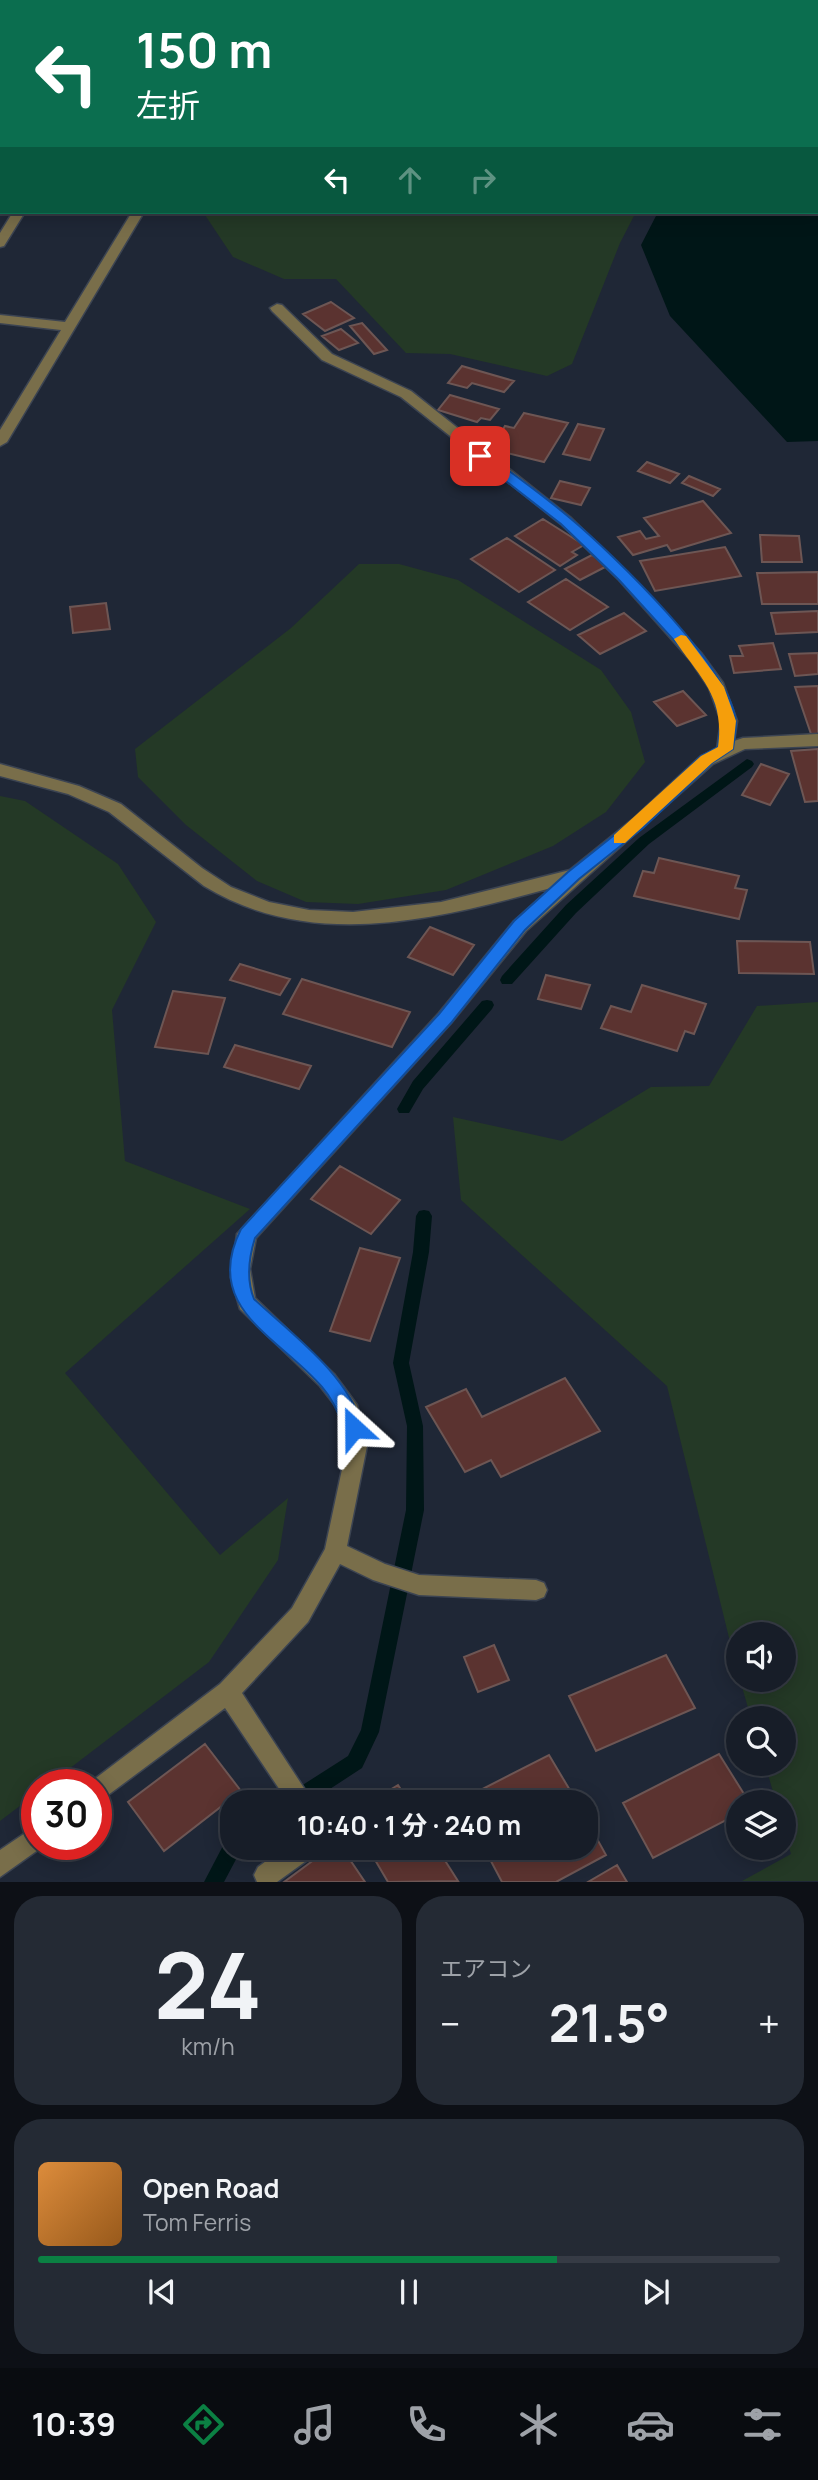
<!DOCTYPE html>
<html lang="ja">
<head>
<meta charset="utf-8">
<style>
	body { margin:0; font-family:Manrope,"Noto Sans JP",sans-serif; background:#242a34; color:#f1f3f6; height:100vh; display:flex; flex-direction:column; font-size:26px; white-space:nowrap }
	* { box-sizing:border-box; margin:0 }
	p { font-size:23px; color:#9ea2a8 }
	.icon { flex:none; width:38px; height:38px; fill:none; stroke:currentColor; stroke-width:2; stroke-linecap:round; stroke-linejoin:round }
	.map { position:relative; height:1882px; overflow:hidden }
	.drawer { display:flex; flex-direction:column; gap:14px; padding:14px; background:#0d1016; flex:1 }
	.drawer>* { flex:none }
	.top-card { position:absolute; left:0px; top:0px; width:819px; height:214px; box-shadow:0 4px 18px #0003,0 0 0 2px #363b45; background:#0b6e4f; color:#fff; overflow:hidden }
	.buttons { position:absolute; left:726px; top:1622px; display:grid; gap:14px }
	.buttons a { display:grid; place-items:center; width:70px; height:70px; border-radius:50%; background:#171d28; box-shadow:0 4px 18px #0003,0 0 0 2px #363b45; font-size:35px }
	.speed { position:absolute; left:21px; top:1769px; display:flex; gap:14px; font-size:35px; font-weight:700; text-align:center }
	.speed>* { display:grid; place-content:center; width:91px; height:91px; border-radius:50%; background:#171d28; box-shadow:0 4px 18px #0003,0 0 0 2px #363b45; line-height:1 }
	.speed .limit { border:10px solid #d22; background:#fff; color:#111 }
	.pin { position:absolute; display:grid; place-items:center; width:60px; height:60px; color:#fff; margin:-30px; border-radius:14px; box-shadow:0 4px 10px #0006 }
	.me { position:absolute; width:77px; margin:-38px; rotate:336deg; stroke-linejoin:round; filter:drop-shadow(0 0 5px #0008) }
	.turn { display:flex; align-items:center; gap:24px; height:147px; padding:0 21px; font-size:32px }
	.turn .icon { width:91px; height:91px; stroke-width:2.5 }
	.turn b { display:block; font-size:49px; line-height:60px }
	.lanes { display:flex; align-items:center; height:66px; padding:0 21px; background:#0003; justify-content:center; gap:35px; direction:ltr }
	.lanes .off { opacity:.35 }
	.big { font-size:52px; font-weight:700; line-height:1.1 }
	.drawer .widget { flex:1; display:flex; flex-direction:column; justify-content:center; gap:10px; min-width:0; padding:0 24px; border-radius:28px; background:#242a34 }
	.drawer .dial { align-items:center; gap:0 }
	.dial b { font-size:91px; line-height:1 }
	.song { display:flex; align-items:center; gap:21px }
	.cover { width:84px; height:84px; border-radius:10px; background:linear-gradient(135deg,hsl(30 70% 55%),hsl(30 70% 35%)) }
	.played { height:7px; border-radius:4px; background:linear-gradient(90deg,#0b8043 70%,#363b45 70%) }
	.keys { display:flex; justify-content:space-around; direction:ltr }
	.heat { display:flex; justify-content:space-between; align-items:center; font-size:38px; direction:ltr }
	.drawer .tiles { flex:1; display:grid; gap:14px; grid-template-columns:1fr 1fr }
	.widget:last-child { grid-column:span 2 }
	.trip { position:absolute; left:220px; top:1790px; width:378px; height:70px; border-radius:28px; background:#171d28; box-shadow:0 4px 18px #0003,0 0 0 2px #363b45; font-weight:700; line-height:70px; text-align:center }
	.menu { display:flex; height:112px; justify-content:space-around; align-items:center; background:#090c10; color:#9ea2a8 }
	.menu .icon { width:49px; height:49px }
	.menu .selected { color:#0b8043 }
	.menu b { font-size:32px; color:#f1f3f6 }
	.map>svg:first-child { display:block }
	.green { fill:#243926 }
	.water { fill:#001617 }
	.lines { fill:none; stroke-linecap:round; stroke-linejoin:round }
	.stream { fill:#001617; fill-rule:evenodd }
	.building { fill:#5b3330; stroke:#6d5654; stroke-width:2 }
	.minor-casing { stroke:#3c4452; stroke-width:3 }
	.minor { fill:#796e4a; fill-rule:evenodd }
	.route { fill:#1a73e8; stroke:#114b97; stroke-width:2 }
	.slow { fill:#f59e0b }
</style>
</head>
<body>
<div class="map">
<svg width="818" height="1882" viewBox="0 0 818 1882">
	<rect width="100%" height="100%" fill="#1f2736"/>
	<path class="green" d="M203,212H636L620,243L572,364L547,376L450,354L406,353L336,279H284L233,257Z
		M359,564H399L458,580L601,670L631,712L645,762L606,812L553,846L446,890L358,904L306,902L257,881L186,825L138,777L135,749L291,628Z
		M0,796L25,801L118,864L156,922L112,1010L125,1161L250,1209L65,1373L220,1555L288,1498L278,1560L209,1662L48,1785H37V1793L0,1821Z
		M818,1002V1881H742L791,1854L784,1830V1802H776L765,1764H784V1718H751L740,1680H784V1634H738V1674L667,1386L461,1200L453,1117L562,1141L651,1087L709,1086L757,1006Z"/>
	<path class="water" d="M0,0H136L2,2L0,211Z
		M457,0H818V441L787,442L670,316L641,245L658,212H817V2Z"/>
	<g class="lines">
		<path class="stream" d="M747,759L752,761L754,764L752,767L649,844L576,913L512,984H502L500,980L502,976L566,905L639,838Z
			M487,1000L492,1001L494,1005L492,1009L423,1089L409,1113H399L397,1109L413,1081L482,1001Z
			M424,1210L429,1211L432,1216L429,1252L409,1363L423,1426L424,1510L379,1732L362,1768L310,1802H285L287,1795L348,1756L361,1730L406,1510L407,1426L393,1363L413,1252L416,1216L419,1211Z
			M233,1838V1848H242L224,1882H204L226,1840Z"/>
	</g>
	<path class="building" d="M331,302L354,318L325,331L303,314Z
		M362,323L387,350L374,354L350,326Z
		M341,329L358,343L339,350L322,336Z
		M462,366L514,381L504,392L472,383L467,388L448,383Z
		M450,395L499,409L490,420L481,418L477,422L438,410Z
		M524,413L568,423L544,462L491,449L505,426L514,428Z
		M578,424L604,429L590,460L563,454Z
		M647,462L679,474L670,483L638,471Z
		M689,476L720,489L713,496L682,483Z
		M560,481L590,488L581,505L551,498Z
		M703,501L731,533L671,551L667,545L633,555L618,537L640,531L646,539L659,536L644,518Z
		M543,519L584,545L572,552L577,555L560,566L515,536Z
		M760,535L799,536L802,562H762Z
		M507,538L555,570L519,592L471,559Z
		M725,547L741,576L655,591L640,561Z
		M592,555L607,566L580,580L565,569Z
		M818,572V604H762L757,573Z
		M566,579L608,607L570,630L528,602Z
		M106,603L110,629L73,633L70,607Z
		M818,611V632L776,634L771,613Z
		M624,613L646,631L600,654L578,635Z
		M773,643L781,669L734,673L730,656H743L739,646Z
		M818,653V674L795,676L789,654Z
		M818,686V734H811L795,687Z
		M683,691L706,715L677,726L654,702Z
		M818,749V801L805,802L791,751Z
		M761,764L789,774L770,805L742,795Z
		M659,858L739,876L735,888L747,890L739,919L634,896L643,871L654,873Z
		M430,927L474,945L453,975L408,957Z
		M737,941L810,942L814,974L739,973Z
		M240,964L290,979L280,995L230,980Z
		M546,975L590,985L581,1009L538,999Z
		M302,979L410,1012L392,1047L283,1014Z
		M642,985L706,1004L694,1034L685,1031L677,1051L601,1028L611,1006L631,1012Z
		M173,991L225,998L208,1054L155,1047Z
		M235,1045L311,1066L299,1089L224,1067Z
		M340,1166L400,1200L371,1234L311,1199Z
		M360,1248L400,1258L370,1341L330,1331Z
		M565,1378L600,1431L501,1477L491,1460L465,1472L426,1407L466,1389L482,1417Z
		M494,1645L509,1680L478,1692L464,1657Z
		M666,1655L695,1708L596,1751L569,1696Z
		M205,1744L241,1791L164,1851L128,1802Z
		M719,1754L749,1802H738V1814L653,1858L623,1803Z
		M549,1755L577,1802L459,1801Z
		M398,1785L409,1802H370Z
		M586,1819L606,1855L556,1882H502L484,1848H586Z
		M330,1848H342L365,1882H284Z
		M368,1848H437L458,1881L388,1882Z
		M617,1865L627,1882H588Z"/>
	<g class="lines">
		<g class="minor-casing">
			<path id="minor" d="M13,212H25L4,246L0,247V233Z
				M132,212H144L7,442L0,446V430L61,330L0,323V315L65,322Z
				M277,304L282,305L332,354L411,391L571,518L629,574L701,653L723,683L737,721L734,741L743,738L818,734V746L745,749L713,764L526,931L451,1023L256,1238L250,1269L255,1298L334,1374L357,1405L367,1446L347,1546L385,1564L419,1575L536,1580L544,1583L547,1590L544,1597L536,1600L419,1595L373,1580L340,1564L308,1622L242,1693L313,1802H288L225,1708L96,1804V1785L88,1784L220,1684L292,1608L325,1549L347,1446L338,1409L320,1386L240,1309L231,1277L237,1234L439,1013L514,921L551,888C438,919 312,952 204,886L109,812L68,794L0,776V764L79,786L121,804L202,868L231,887L269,902L309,910L353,912L441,902L570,870L632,820L701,756L717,749L721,721L709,688L691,661L619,580L561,524L401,397L322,360L272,311L270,308Z
				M37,1825V1844L45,1845L0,1877V1850Z
				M284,1848H317L313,1856L277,1882H257L254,1875L258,1867Z"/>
		</g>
		<use href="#minor" class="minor"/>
	</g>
	<path class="route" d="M476,453H485C513,474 543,495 570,518C612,553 733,669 736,723C736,731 734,741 733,749L712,763L643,828L579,879L525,930L451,1023L255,1238C249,1257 246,1279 254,1299C295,1337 346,1373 364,1428L361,1434L354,1437L347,1434C339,1417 335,1402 322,1387C279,1337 201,1308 241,1229L439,1014L514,921L568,872L633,820L701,756L718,747L721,721L710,687L692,660L619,580L561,524L476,458Z"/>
	<path class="slow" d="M681,635L686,636L724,687L736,721L733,749L712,763L625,843H614V835L701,756L718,747C725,696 700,678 674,639Z"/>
</svg>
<div class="buttons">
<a><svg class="icon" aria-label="sound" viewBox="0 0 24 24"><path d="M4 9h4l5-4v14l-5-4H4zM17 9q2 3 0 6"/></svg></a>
<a><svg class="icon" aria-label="search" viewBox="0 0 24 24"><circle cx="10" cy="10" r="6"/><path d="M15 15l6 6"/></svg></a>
<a><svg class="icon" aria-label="layers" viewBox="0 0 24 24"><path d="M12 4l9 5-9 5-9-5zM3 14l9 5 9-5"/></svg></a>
</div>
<div class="speed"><div class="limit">30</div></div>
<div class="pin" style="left:480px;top:456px;background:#d93025"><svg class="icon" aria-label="arrive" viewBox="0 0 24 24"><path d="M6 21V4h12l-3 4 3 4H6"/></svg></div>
<svg class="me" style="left:354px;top:1428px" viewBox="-20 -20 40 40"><path d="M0-17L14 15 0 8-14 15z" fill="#1a73e8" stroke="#fff" stroke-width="4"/></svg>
<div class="trip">10:40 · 1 分 · 240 m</div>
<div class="top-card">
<div class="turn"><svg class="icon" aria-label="left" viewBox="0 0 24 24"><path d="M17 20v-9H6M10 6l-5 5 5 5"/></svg><div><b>150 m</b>左折</div></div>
<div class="lanes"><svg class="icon" aria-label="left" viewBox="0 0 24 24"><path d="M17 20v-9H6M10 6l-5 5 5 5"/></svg><svg class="icon off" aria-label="ahead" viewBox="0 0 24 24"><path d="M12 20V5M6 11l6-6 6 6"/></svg><svg class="icon off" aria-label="right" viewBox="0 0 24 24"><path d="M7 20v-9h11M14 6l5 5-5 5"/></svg></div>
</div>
</div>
<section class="drawer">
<div class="tiles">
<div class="widget dial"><b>24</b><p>km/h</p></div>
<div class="widget"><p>エアコン</p>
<div class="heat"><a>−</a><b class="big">21.5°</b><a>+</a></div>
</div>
<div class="widget">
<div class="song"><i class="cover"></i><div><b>Open Road</b><p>Tom Ferris</p></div></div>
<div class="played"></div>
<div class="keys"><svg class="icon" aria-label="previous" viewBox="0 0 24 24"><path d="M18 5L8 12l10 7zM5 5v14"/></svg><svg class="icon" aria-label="pause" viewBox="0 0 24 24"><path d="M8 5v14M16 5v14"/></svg><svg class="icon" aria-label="next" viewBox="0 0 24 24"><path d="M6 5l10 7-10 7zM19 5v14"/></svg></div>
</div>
</div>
</section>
<nav class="menu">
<b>10:39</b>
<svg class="icon selected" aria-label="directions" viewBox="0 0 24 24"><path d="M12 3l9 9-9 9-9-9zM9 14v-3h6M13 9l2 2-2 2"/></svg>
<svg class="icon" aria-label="music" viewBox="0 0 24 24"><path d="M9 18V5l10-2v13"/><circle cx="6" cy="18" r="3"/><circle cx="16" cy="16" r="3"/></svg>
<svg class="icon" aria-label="phone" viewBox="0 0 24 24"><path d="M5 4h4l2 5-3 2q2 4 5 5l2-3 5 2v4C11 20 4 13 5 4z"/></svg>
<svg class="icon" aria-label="climate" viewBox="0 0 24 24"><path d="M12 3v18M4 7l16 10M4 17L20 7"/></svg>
<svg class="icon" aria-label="car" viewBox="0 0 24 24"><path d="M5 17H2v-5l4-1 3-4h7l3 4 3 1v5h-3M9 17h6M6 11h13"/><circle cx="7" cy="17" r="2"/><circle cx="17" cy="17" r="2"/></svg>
<svg class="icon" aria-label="filters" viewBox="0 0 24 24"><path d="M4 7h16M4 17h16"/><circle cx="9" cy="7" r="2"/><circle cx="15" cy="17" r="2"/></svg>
</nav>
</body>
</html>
